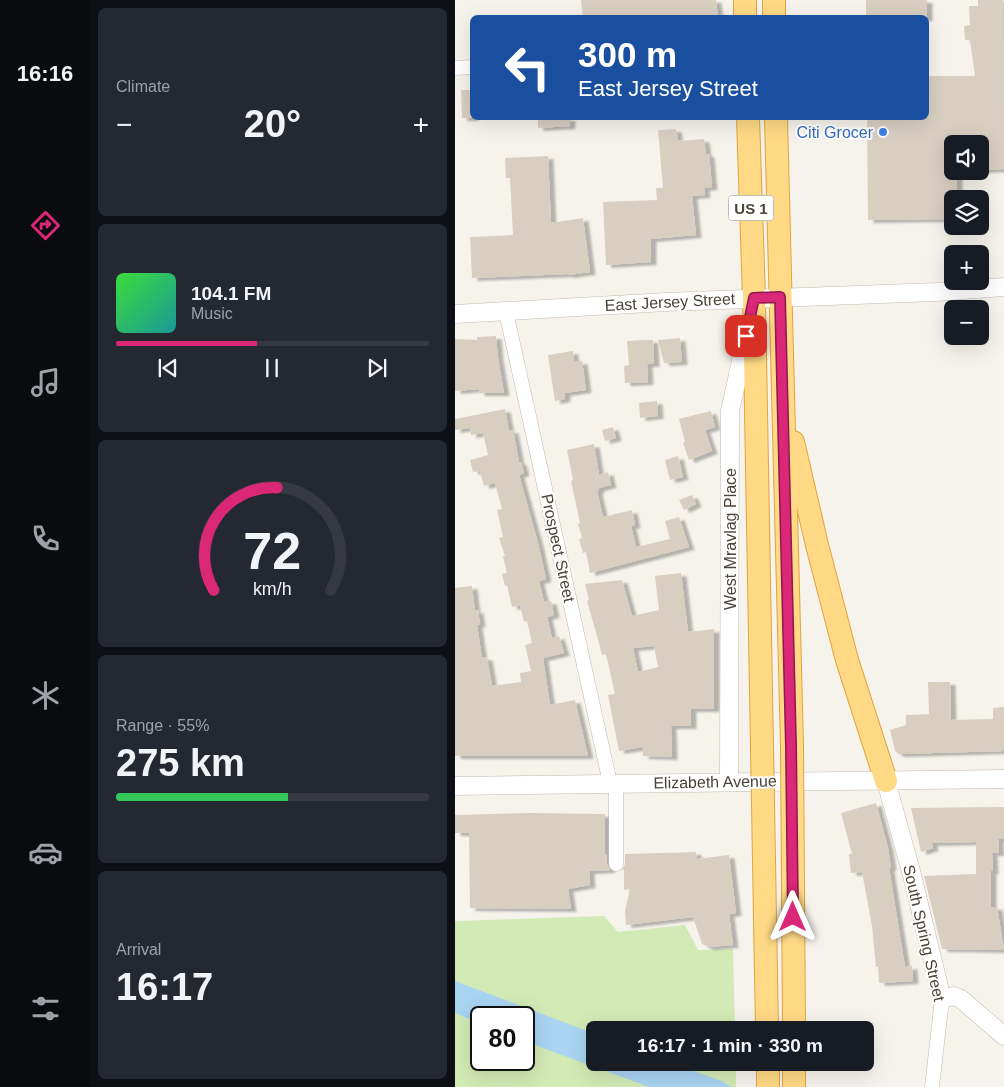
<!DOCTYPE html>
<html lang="en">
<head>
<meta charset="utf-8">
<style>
	body { margin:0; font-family:Arial,sans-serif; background:#242831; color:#f1f3f6; height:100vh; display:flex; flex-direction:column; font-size:19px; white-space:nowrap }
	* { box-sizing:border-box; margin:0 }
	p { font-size:16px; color:#9ea1a6 }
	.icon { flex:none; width:28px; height:28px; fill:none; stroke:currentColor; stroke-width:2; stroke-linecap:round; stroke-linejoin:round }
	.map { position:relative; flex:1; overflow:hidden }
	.drawer { display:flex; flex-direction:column; gap:8px; padding:8px; background:#0d0f14; width:365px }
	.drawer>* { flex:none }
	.hud { position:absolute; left:15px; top:15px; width:459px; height:105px; border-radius:8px; box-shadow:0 5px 20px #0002; background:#1a4fa0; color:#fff; overflow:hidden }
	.controls { position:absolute; left:489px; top:135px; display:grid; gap:10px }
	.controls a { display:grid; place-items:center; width:45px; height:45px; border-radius:8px; background:#171b24; box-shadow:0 5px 20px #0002; font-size:25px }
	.speed { position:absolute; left:15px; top:1006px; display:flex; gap:10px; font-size:25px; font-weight:700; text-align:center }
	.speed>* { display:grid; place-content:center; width:65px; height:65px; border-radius:50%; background:#171b24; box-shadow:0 5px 20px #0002; line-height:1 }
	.speed .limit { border:2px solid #111; border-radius:8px; background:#fff; color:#111 }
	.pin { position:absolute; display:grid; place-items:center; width:42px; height:42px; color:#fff; margin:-21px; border-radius:10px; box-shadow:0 2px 8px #0006 }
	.me { position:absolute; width:55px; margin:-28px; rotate:0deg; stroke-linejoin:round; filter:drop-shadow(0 0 4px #0008) }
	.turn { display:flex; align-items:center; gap:18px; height:105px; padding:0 25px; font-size:22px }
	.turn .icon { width:65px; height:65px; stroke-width:2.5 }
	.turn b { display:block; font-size:35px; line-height:42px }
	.big { font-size:38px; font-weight:700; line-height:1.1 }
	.drawer .widget { flex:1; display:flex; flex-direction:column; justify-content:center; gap:8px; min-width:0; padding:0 18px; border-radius:8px; background:#242831 }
	.drawer .dial { align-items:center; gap:0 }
	.dial svg { height:130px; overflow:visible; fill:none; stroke:#363941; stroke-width:7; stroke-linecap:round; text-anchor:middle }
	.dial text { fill:#f1f3f6; stroke:none }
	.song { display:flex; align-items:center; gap:15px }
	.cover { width:60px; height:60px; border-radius:8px; background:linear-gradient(135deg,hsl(120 70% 55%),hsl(180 70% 35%)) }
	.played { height:5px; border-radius:2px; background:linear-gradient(90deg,#db2777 45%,#363941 45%) }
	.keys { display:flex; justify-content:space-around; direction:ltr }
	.heat { display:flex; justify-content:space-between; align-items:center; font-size:28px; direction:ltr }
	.charge { height:8px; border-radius:4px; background:linear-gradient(90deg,#34c759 55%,#363941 0) }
	.trip { position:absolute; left:131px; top:1021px; width:288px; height:50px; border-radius:8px; background:#171b24; box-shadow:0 5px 20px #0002; font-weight:700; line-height:50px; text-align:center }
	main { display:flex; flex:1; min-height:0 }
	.tabs { display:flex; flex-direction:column; width:90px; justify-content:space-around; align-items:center; background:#090b0e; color:#9ea1a6 }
	.tabs .icon { width:35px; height:35px }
	.tabs .on { color:#db2777 }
	.tabs b { font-size:22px; color:#f1f3f6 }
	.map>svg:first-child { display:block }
	.green { fill:#d2eab5; fill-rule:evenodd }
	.water { fill:#a9d4f2 }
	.building { fill:#d8cfc1; fill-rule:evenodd; filter:url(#shadow) }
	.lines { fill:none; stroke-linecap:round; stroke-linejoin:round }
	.minor-casing { stroke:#c2bbae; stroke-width:15 }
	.tertiary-casing { stroke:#c2bbae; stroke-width:19 }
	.trunk-casing { stroke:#e0a43c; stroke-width:24 }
	.minor { stroke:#fff; stroke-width:14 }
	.tertiary { stroke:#fff; stroke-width:18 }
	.trunk { stroke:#ffd985; stroke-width:22 }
	.trunk-bridge-casing { stroke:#e0a43c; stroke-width:24; stroke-linecap:butt }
	.trunk-bridge { stroke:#ffd985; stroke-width:22 }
	.route-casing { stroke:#8e194d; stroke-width:12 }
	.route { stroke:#db2777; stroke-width:9 }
	.shop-dot { fill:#3f7fe0; stroke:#fff; stroke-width:2 }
	.labels { text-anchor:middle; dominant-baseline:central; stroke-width:4; stroke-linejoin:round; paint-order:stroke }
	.shield { fill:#fff; stroke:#817c74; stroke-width:1 }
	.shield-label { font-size:15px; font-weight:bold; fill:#4b4439 }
	.shop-label { font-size:16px; fill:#366cbe; stroke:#fff; text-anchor:end }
	.street-label { font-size:16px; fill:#4b4439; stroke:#fff }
</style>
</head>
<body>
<main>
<nav class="tabs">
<b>16:16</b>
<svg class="icon on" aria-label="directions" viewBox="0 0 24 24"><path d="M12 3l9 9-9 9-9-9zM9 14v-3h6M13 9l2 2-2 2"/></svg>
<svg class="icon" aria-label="music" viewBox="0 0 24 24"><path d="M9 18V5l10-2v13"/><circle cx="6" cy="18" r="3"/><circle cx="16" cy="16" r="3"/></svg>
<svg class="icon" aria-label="phone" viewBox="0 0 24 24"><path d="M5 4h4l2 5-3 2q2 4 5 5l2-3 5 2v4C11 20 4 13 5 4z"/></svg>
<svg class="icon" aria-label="climate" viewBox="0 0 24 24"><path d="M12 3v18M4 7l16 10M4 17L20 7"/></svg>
<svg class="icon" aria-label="car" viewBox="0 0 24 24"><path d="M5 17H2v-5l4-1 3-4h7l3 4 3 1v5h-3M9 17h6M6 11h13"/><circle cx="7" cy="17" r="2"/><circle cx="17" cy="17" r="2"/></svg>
<svg class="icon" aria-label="filters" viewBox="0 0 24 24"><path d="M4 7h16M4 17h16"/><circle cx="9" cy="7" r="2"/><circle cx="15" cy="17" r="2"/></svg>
</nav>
<section class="drawer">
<div class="widget"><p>Climate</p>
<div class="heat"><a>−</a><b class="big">20°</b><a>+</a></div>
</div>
<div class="widget">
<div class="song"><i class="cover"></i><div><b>104.1 FM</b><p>Music</p></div></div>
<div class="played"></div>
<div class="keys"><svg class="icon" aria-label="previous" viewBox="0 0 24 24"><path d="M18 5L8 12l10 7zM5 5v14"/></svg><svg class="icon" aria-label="pause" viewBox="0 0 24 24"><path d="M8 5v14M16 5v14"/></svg><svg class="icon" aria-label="next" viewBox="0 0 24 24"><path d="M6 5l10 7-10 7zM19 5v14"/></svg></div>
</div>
<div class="widget dial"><svg viewBox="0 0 100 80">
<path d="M14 69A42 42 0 1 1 86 69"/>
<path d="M14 69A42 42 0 0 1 53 6" stroke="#db2777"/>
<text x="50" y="56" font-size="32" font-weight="700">72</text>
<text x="50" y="72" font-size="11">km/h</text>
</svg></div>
<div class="widget"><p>Range · 55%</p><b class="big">275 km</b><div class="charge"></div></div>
<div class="widget"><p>Arrival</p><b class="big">16:17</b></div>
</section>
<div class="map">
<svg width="549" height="1087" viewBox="0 0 549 1087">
	<defs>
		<filter id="shadow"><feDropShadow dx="5.5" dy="3" stdDeviation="1" flood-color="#0004"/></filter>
	</defs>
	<rect width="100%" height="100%" fill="#f6f3ec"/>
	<path class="green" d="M149,916L163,932L230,925L243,950L278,949L280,1030H140V1062L281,1063V1087H0V921ZM26,1018H69V1060H26Z"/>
	<path class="water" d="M0,981L140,1034V1062L216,1063L269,1082L276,1087H194L69,1041V1018H26V1024L0,1013Z"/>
	<path class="building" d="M126,0H261L263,18H128Z
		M411,0H472V18H411Z
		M523,0H548L549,169L525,170V144H498V171H502V199H498V219L413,220L412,118H471V76H520L515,40H510L509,26L515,25L514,6H523Z
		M6,90H18V118H7Z
		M83,118H115V126L83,128Z
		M221,129L223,141L249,139L251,154H254L257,187L249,188L250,195L237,196L241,235L196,239V262L151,265L148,202L202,200L201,188H208L203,130Z
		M93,156L96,223L128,218L135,272L113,275V274L17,278L15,237L58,235L55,178H51L50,158Z
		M41,336L43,358L49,393H24V389L0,391V339L22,340V337Z
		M225,338L227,362L209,363L203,340Z
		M190,340H198L199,364H192L193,382L170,383L169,366L174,365L172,341Z
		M118,351L119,362L127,361L131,390L110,393V399L100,401L93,355Z
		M202,401L203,416L185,418L184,403Z
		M50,409L54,431L58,430L64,462H66L69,473L64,475L83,543L91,579L84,581L89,602L96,601L99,615L92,617L97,638L104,636L109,653L88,658L95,705L120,700L133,756H0V588L17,586L20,611L23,610L25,624L22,625L27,658L32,657L37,686L66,682L65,673L76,671L70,645L77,643L72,621L69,622L65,605L57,607L52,585L50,586L47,574L52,573L48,556H50L44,538L48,537L42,510L47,509L40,483L29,486L25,471L18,472L15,460L33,455L28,433L16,435L15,428L0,430V419Z
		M256,411L260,427L250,430L257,451L234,460L228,443L230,442L224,419Z
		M158,427L161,438L150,441L147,430Z
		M139,444L144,475L153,472L156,485L144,488V490L142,491L148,517L177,510L180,525L176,526L181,547L215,539L210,521L224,517L234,547L135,573L131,552L128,553L124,539L127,538L123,524L125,523L116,481L118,480L112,450Z
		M223,456L228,477L215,480L210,460Z
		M237,495L241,504L229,510L224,500Z
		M226,573L233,632L259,629V709H236V726H216L217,757L188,756V747L164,751L153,695L160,694L151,654L147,655L142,636L132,601L134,600L130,584L167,580L177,616L204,610L200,576ZM199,646L203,667L183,672L178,648Z
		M473,682H495L496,720L538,719V708L549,707V751L444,754L440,751L435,730L451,725V715L474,714Z
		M421,803L433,848L436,867L434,868L450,967L457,966L458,981L424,983L423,967H421L417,926L407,872L396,873L394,854H397L386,813Z
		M549,807V838L543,839L544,853H537L538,871H536V907H542L549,950L487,949L469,876L521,874V842L477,843L478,848L466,852L456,808Z
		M74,813L150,814V854H152V864L155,870L134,871L135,885L113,889L116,909L15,908L14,833H0V815Z
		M241,852L242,859L274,855L281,913L274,914L278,945L254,947L247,944L238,917L171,925L170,911L175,889L169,890V870H167L170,864V854Z"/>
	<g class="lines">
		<g class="minor-casing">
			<path id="minor" d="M0,68L18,67
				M51,312L155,783
				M161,783V864
				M477,1087L487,999"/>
		</g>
		<g class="tertiary-casing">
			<path id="tertiary" d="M0,314L211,302L481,292L549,287
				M431,781L457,875L487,999L499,996L506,999L549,1036
				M274,782L275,411L294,325
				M0,786L549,779"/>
		</g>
		<g class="trunk-casing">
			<path id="trunk" d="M290,0V18
				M319,0V18
				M293,118L299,298L307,747
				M321,118L337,746
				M338,442L362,545L392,660L431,781
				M313,1062V1087
				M339,1062V1087"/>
		</g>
		<use href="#minor" class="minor"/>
		<use href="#tertiary" class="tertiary"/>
		<use href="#trunk" class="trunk"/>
		<g class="trunk-bridge-casing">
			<path id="trunk-bridge" d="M337,746L339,1030
				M307,747L312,1030"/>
		</g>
		<use href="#trunk-bridge" class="trunk-bridge"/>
	</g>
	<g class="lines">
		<g class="route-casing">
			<path id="route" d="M291,336L299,298L325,297L336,746L338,917"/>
		</g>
		<use href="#route" class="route"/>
	</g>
	<circle class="shop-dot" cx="428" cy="132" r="5"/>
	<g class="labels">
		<rect class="shield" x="273.5" y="195.5" width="45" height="25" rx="4"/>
		<g class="shield-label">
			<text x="296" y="208">US 1</text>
		</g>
		<g class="shop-label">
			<text x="418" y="132">Citi Grocer</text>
		</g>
		<g class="street-label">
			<text transform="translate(215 302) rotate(-3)">East Jersey Street</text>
			<text transform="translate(275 539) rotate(-90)">West Mravlag Place</text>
			<text transform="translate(103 548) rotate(78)">Prospect Street</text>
			<text transform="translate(260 782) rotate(-1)">Elizabeth Avenue</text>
			<text transform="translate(469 933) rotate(77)">South Spring Street</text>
		</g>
	</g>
</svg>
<div class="controls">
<a><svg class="icon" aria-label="sound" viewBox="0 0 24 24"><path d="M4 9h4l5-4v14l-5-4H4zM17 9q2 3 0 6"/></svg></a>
<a><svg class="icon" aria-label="layers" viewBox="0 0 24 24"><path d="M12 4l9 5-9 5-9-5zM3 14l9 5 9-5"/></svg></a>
<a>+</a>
<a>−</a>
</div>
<div class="speed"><div class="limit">80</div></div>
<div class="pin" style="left:291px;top:336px;background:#d93025"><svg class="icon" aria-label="arrive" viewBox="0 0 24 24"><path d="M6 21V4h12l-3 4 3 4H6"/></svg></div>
<svg class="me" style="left:338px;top:917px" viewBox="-20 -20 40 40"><path d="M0-17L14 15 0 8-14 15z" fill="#db2777" stroke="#fff" stroke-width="4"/></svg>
<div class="trip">16:17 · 1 min · 330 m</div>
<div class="hud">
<div class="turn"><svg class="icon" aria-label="left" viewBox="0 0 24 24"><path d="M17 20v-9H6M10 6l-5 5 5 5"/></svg><div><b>300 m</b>East Jersey Street</div></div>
</div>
</div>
</main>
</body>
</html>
